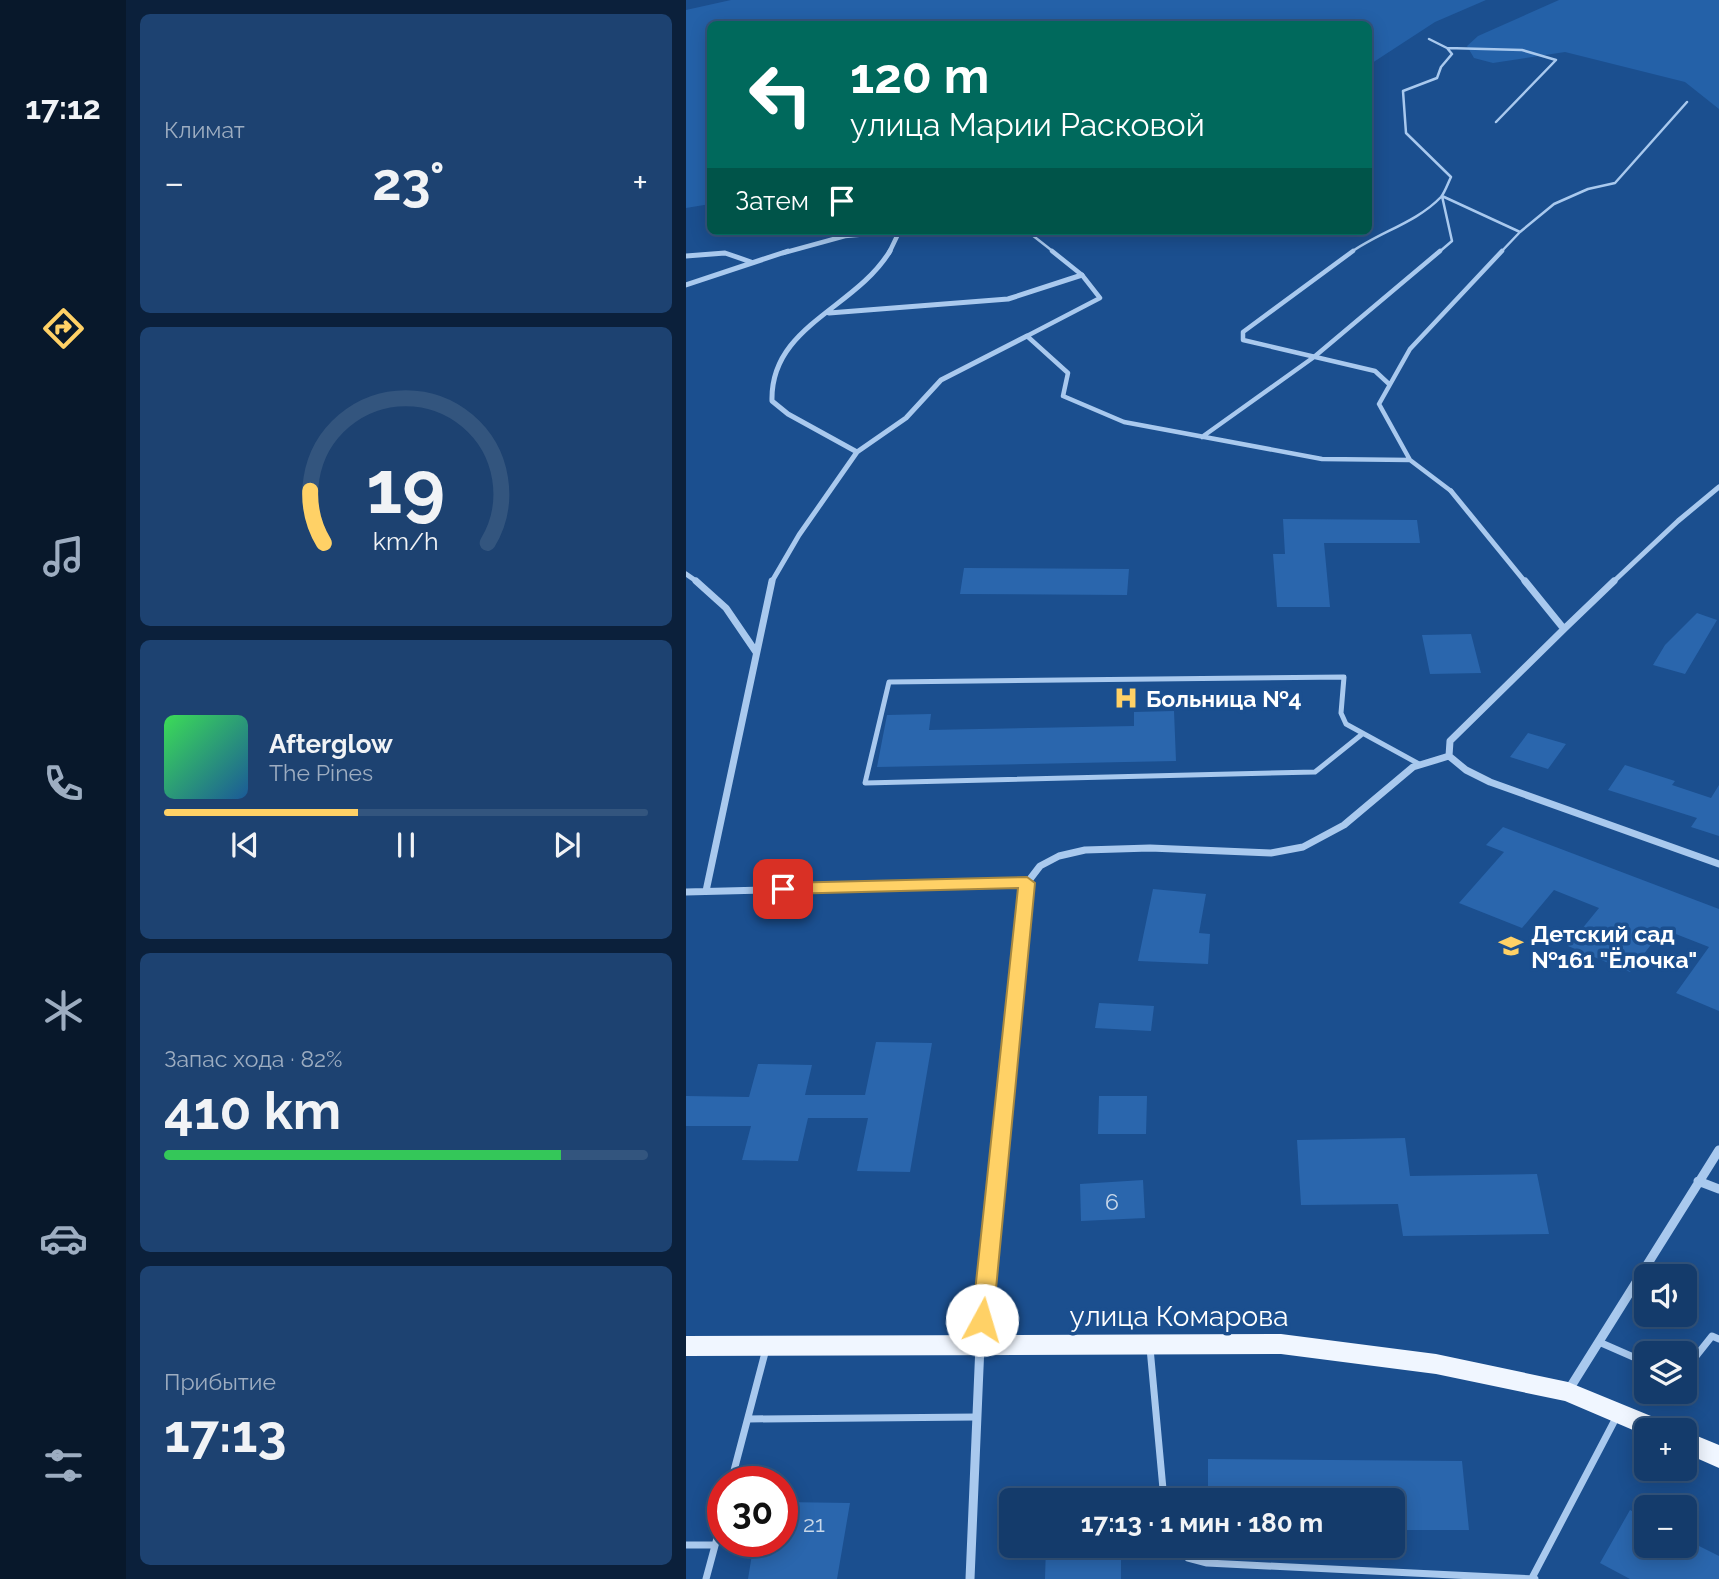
<!DOCTYPE html>
<html lang="ru">
<head>
<meta charset="utf-8">
<style>
	body { margin:0; font-family:Raleway,sans-serif; background:#1d4271; color:#f1f3f6; height:100vh; display:flex; flex-direction:column; font-size:26px; white-space:nowrap }
	* { box-sizing:border-box; margin:0 }
	p { font-size:23px; color:#9dadc1 }
	.icon { flex:none; width:38px; height:38px; fill:none; stroke:currentColor; stroke-width:2; stroke-linecap:round; stroke-linejoin:round }
	.map { position:relative; flex:1; overflow:hidden }
	.sheet { display:flex; flex-direction:column; gap:14px; padding:14px; background:#0b203b; width:560px }
	.sheet>* { flex:none }
	.top-card { position:absolute; left:21px; top:21px; width:665px; height:214px; border-radius:10px; box-shadow:0 4px 18px #0003,0 0 0 2px #33557e; background:#00695c; color:#fff; overflow:hidden }
	.buttons { position:absolute; left:948px; top:1264px; display:grid; gap:14px }
	.buttons a { display:grid; place-items:center; width:63px; height:63px; border-radius:10px; background:#143b6b; box-shadow:0 4px 18px #0003,0 0 0 2px #33557e; font-size:35px }
	.speed { position:absolute; left:21px; top:1466px; display:flex; gap:14px; font-size:35px; font-weight:700; text-align:center }
	.speed>* { display:grid; place-content:center; width:91px; height:91px; border-radius:50%; background:#143b6b; box-shadow:0 4px 18px #0003,0 0 0 2px #33557e; line-height:1 }
	.speed .limit { border:10px solid #d22; background:#fff; color:#111 }
	.pin { position:absolute; display:grid; place-items:center; width:60px; height:60px; color:#fff; margin:-30px; border-radius:14px; box-shadow:0 4px 10px #0006 }
	.me { position:absolute; width:77px; margin:-38px; rotate:6deg; stroke-linejoin:round; filter:drop-shadow(0 0 5px #0008) }
	.turn { display:flex; align-items:center; gap:24px; height:147px; padding:0 28px; font-size:32px }
	.turn .icon { width:91px; height:91px; stroke-width:2.5 }
	.turn b { display:block; font-size:49px; line-height:60px }
	.then { display:flex; align-items:center; height:66px; padding:0 28px; background:#0003; gap:14px; font-size:26px }
	.big { font-size:52px; font-weight:700; line-height:1.1 }
	.sheet .tile { flex:1; display:flex; flex-direction:column; justify-content:center; gap:10px; min-width:0; padding:0 24px; border-radius:10px; background:#1d4271 }
	.sheet .dial { align-items:center; gap:0 }
	.dial svg { height:182px; overflow:visible; fill:none; stroke:#33557e; stroke-width:7; stroke-linecap:round; text-anchor:middle }
	.dial text { fill:#f1f3f6; stroke:none }
	.song { display:flex; align-items:center; gap:21px }
	.cover { width:84px; height:84px; border-radius:10px; background:linear-gradient(135deg,hsl(130 70% 55%),hsl(210 70% 35%)) }
	.played { height:7px; border-radius:4px; background:linear-gradient(90deg,#ffd166 40%,#33557e 40%) }
	.keys { display:flex; justify-content:space-around; direction:ltr }
	.heat { display:flex; justify-content:space-between; align-items:center; font-size:38px; direction:ltr }
	.charge { height:10px; border-radius:5px; background:linear-gradient(90deg,#34c759 82%,#33557e 0) }
	.trip { position:absolute; left:313px; top:1488px; width:406px; height:70px; border-radius:10px; background:#143b6b; box-shadow:0 4px 18px #0003,0 0 0 2px #33557e; font-weight:700; line-height:70px; text-align:center }
	main { display:flex; flex:1; min-height:0 }
	.menu { display:flex; flex-direction:column; width:126px; justify-content:space-around; align-items:center; background:#08182b; color:#9dadc1 }
	.menu .icon { width:49px; height:49px }
	.menu .current { color:#ffd166 }
	.menu b { font-size:32px; color:#f1f3f6 }
	.map>svg:first-child { display:block }
	.green { fill:#2461a8 }
	.building { fill:#2a66ad }
	.lines { fill:none; stroke-linecap:round; stroke-linejoin:round }
	.lane-far3 { stroke:#a9c9ee; stroke-width:2.5 }
	.lane-far2 { stroke:#a9c9ee; stroke-width:4.5 }
	.lane-far1 { stroke:#a9c9ee; stroke-width:5 }
	.lane { stroke:#a9c9ee; stroke-width:7 }
	.street-far3 { stroke:#a9c9ee; stroke-width:4.5 }
	.street-far2 { stroke:#a9c9ee; stroke-width:5 }
	.street-far1 { stroke:#a9c9ee; stroke-width:7 }
	.street { stroke:#a9c9ee; stroke-width:9 }
	.primary { fill:#f0f6ff; fill-rule:evenodd }
	.route { fill:#ffd166; stroke:#a68842; stroke-width:2 }
	.labels { text-anchor:middle; dominant-baseline:central; stroke-width:7; stroke-linejoin:round; paint-order:stroke }
	.poi-label { font-size:23px; font-weight:bold; fill:#fff; stroke:#1b4f8f; text-anchor:start }
	.near-number-label { font-size:23px; fill:#cad9ea }
	.near-street-label { font-size:28px; fill:#fff; stroke:#1b4f8f }
</style>
</head>
<body>
<main>
<nav class="menu">
<b>17:12</b>
<svg class="icon current" aria-label="directions" viewBox="0 0 24 24"><path d="M12 3l9 9-9 9-9-9zM9 14v-3h6M13 9l2 2-2 2"/></svg>
<svg class="icon" aria-label="music" viewBox="0 0 24 24"><path d="M9 18V5l10-2v13"/><circle cx="6" cy="18" r="3"/><circle cx="16" cy="16" r="3"/></svg>
<svg class="icon" aria-label="phone" viewBox="0 0 24 24"><path d="M5 4h4l2 5-3 2q2 4 5 5l2-3 5 2v4C11 20 4 13 5 4z"/></svg>
<svg class="icon" aria-label="climate" viewBox="0 0 24 24"><path d="M12 3v18M4 7l16 10M4 17L20 7"/></svg>
<svg class="icon" aria-label="car" viewBox="0 0 24 24"><path d="M5 17H2v-5l4-1 3-4h7l3 4 3 1v5h-3M9 17h6M6 11h13"/><circle cx="7" cy="17" r="2"/><circle cx="17" cy="17" r="2"/></svg>
<svg class="icon" aria-label="filters" viewBox="0 0 24 24"><path d="M4 7h16M4 17h16"/><circle cx="9" cy="7" r="2"/><circle cx="15" cy="17" r="2"/></svg>
</nav>
<section class="sheet">
<div class="tile"><p>Климат</p>
<div class="heat"><a>−</a><b class="big">23°</b><a>+</a></div>
</div>
<div class="tile dial"><svg viewBox="0 0 100 80">
<path d="M14 69A42 42 0 1 1 86 69"/>
<path d="M14 69A42 42 0 0 1 8 46" stroke="#ffd166"/>
<text x="50" y="56" font-size="32" font-weight="700">19</text>
<text x="50" y="72" font-size="11">km/h</text>
</svg></div>
<div class="tile">
<div class="song"><i class="cover"></i><div><b>Afterglow</b><p>The Pines</p></div></div>
<div class="played"></div>
<div class="keys"><svg class="icon" aria-label="previous" viewBox="0 0 24 24"><path d="M18 5L8 12l10 7zM5 5v14"/></svg><svg class="icon" aria-label="pause" viewBox="0 0 24 24"><path d="M8 5v14M16 5v14"/></svg><svg class="icon" aria-label="next" viewBox="0 0 24 24"><path d="M6 5l10 7-10 7zM19 5v14"/></svg></div>
</div>
<div class="tile"><p>Запас хода · 82%</p><b class="big">410 km</b><div class="charge"></div></div>
<div class="tile"><p>Прибытие</p><b class="big">17:13</b></div>
</section>
<div class="map">
<svg width="1033" height="1579" viewBox="0 0 1033 1579">
	<rect width="100%" height="100%" fill="#1b4f8f"/>
	<path class="green" d="M45,0H800L749,22L683,65L682,24H24V204L0,208V10Z
		M873,0H1033V109L999,82L879,52L807,63L788,58L781,46L792,36Z"/>
	<path class="building" d="M597,519L731,520L734,543H638L644,607H591L587,554H599Z
		M278,568L443,569L441,595L274,594Z
		M1011,613L1031,620L999,674L967,665L979,645Z
		M785,634L795,673L744,674L736,635Z
		M488,711L490,761L191,767L201,715L245,714L243,730L448,726V712Z
		M842,733L880,744L862,769L824,757Z
		M939,765L989,781L986,785L1025,798L1033,785V836L1005,827L1011,818L922,790Z
		M817,827L1033,909V1011L990,993L1023,947L977,929L944,972L882,946L913,908L868,890L836,928L773,903L818,852L800,845Z
		M467,889L520,894L513,933L524,934L522,964L452,961Z
		M413,1003L468,1006L465,1031L409,1028Z
		M190,1042L246,1043L224,1172L171,1171L182,1118H122L112,1161L56,1160L65,1126H0V1096L63,1097L72,1064L126,1065L119,1095H179Z
		M413,1096H461L460,1134H412Z
		M719,1138L724,1176L851,1174L863,1234L717,1236L712,1204L615,1205L611,1140Z
		M457,1180L459,1218L395,1221L394,1184Z
		M522,1459L776,1461L783,1530H707V1500H522Z
		M96,1502L164,1503L151,1579H62L68,1542H96Z
		M944,1510L961,1519V1545H999V1539L1033,1556V1579H944L914,1563Z
		M360,1545H435V1579H359Z"/>
	<g class="lines">
		<path class="lane-far3" d="M761,48L836,50L870,60L810,122
			M756,196L834,232
			M341,231L369,253
			M664,253C693,232 730,223 755,197C759,192 762,183 765,177L720,133L717,91L751,78L755,67L766,54L761,48L743,39
			M752,253L766,241L756,196
			M814,253L834,232L868,204L902,189L929,183L1001,102"/>
		<path class="lane-far2" d="M366,251L396,275L414,298L341,336L382,373L377,396L438,422L636,459L724,460L765,491
			M667,251L557,332V340L689,371L703,384
			M516,437L628,357L754,251
			M724,460L693,404L724,349L816,251"/>
		<path class="lane-far1" d="M675,735L629,772L179,783L203,682L658,677L655,713L660,724L733,764"/>
		<path class="lane" d="M913,1342L961,1363
			M464,1348L478,1500
			M999,1370L1026,1336L1033,1339
			M62,1419L290,1417
			M45,1482L80,1349
			M0,1545H29
			M487,1545L502,1558L521,1563L849,1579
			M846,1578L931,1416
			M20,1579L37,1516"/>
		<path class="street-far3" d="M97,253L159,236L216,231
			M203,253L213,232"/>
		<path class="street-far2" d="M0,256L39,253L65,262
			M0,285L102,251
			M143,313L322,299L396,275
			M171,452L220,418L255,380L341,336
			M765,491L840,583
			M0,574L13,583
			M85,583L113,535L171,452L102,414L86,401C84,326 169,309 204,251
			M926,583L992,521L1033,487"/>
		<path class="street-far1" d="M10,581L40,608L70,652
			M839,581L878,629L764,741L763,756L780,770L804,782L1033,864
			M878,629L928,581
			M20,891L86,581
			M0,892L341,883
			M328,1015L341,883L354,866L373,856L399,850L464,848L585,853L617,847L658,825L727,767L763,756"/>
		<path class="street" d="M1012,1181L1033,1189
			M882,1391L1033,1150
			M284,1579L294,1345L328,1013"/>
		<path class="primary" d="M595,1334L750,1354L882,1382L982,1423L985,1430H961V1436L879,1401L750,1374L595,1354L0,1356V1336Z
			M999,1431L1033,1445V1468L999,1453Z"/>
	</g>
	<path class="route" d="M341,877L349,883L307,1320L304,1326L296,1328L289,1326L286,1320L332,888L97,894L89,889L97,883Z"/>
	<defs>
		<g id="hospital-bare" transform="scale(1.89)"><path d="M-5-5h3v3.5h4V-5h3V5h-3V1.5h-4V5h-3Z" fill="#ffd166" stroke="#1b4f8f" stroke-width="2.5" paint-order="stroke"/></g>
		<g id="school-bare" transform="scale(1.89)"><path d="M0-5L7-2L0 1L-7-2ZM-4 1L0 2.5L4 1V4Q0 6-4 4Z" fill="#ffd166" stroke="#1b4f8f" stroke-width="2.5" paint-order="stroke"/></g>
	</defs>
	<g fill-rule="evenodd">
		<use href="#hospital-bare" x="440" y="698"/>
		<use href="#school-bare" x="825" y="946"/>
	</g>
	<g class="labels">
		<g class="poi-label">
			<text x="460" y="698">Больница №4</text>
			<text x="845" y="933">Детский сад<tspan x="845" dy="26">№161 "Ёлочка"</tspan></text>
		</g>
		<g class="near-number-label">
			<text x="426" y="1201">6</text>
			<text x="128" y="1523">21</text>
		</g>
		<g class="near-street-label">
			<text x="493" y="1316">улица Комарова</text>
		</g>
	</g>
</svg>
<div class="buttons">
<a><svg class="icon" aria-label="sound" viewBox="0 0 24 24"><path d="M4 9h4l5-4v14l-5-4H4zM17 9q2 3 0 6"/></svg></a>
<a><svg class="icon" aria-label="layers" viewBox="0 0 24 24"><path d="M12 4l9 5-9 5-9-5zM3 14l9 5 9-5"/></svg></a>
<a>+</a>
<a>−</a>
</div>
<div class="speed"><div class="limit">30</div></div>
<div class="pin" style="left:97px;top:889px;background:#d93025"><svg class="icon" aria-label="arrive" viewBox="0 0 24 24"><path d="M6 21V4h12l-3 4 3 4H6"/></svg></div>
<svg class="me" style="left:296px;top:1320px" viewBox="-20 -20 40 40"><circle r="19" fill="#fff"/><path d="M0-13L10 11 0 6-10 11z" fill="#ffd166"/></svg>
<div class="trip">17:13 · 1 мин · 180 m</div>
<div class="top-card">
<div class="turn"><svg class="icon" aria-label="left" viewBox="0 0 24 24"><path d="M17 20v-9H6M10 6l-5 5 5 5"/></svg><div><b>120 m</b>улица Марии Расковой</div></div>
<div class="then">Затем<svg class="icon" aria-label="arrive" viewBox="0 0 24 24"><path d="M6 21V4h12l-3 4 3 4H6"/></svg></div>
</div>
</div>
</main>
</body>
</html>
